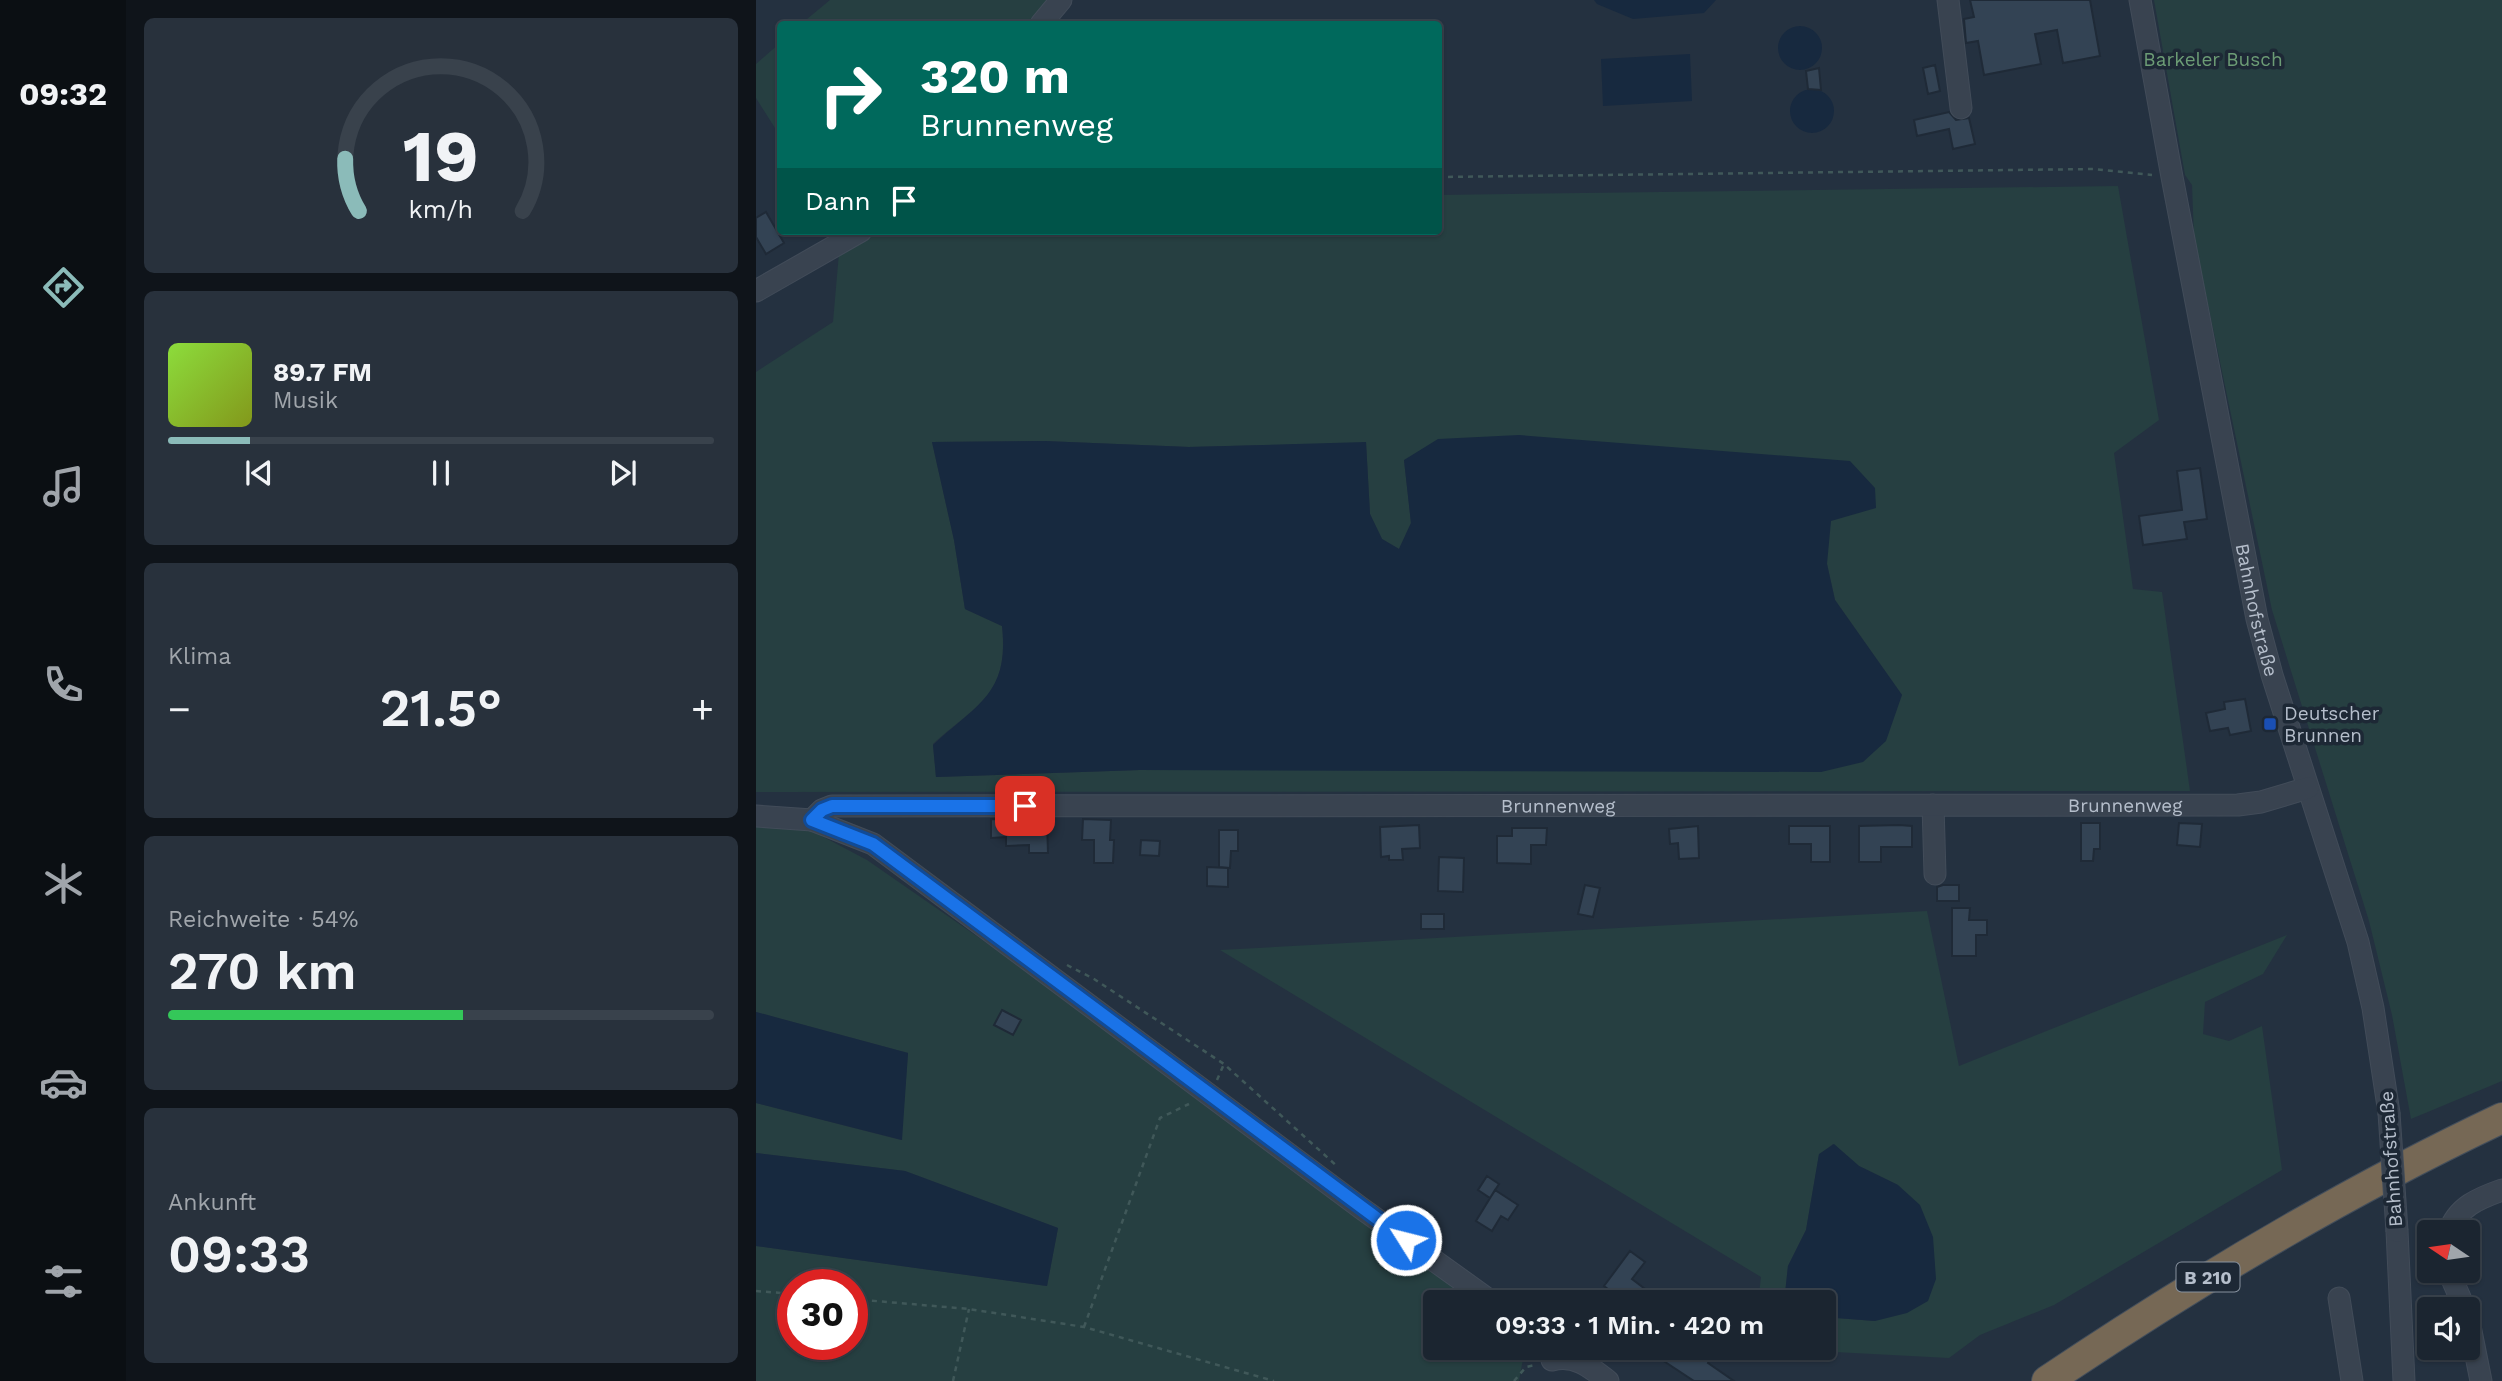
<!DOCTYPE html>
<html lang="de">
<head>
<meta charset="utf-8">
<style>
	body { margin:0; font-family:"Work Sans",sans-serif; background:#28313c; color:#f1f3f6; height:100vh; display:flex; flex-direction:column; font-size:26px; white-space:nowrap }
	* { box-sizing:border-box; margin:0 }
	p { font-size:23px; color:#a0a5ab }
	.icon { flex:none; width:38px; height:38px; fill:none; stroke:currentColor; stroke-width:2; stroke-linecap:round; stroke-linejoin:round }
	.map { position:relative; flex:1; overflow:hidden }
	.side { display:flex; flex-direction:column; gap:18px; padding:18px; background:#0f141a; width:630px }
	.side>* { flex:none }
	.guide { position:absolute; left:21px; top:21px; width:665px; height:214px; border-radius:7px; box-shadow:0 2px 5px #0004,0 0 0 2px #39424c; background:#00695c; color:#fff; overflow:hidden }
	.needle { width:46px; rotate:283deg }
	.tools { position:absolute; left:1661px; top:1220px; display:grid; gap:14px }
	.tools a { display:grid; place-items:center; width:63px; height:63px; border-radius:7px; background:#1b2530; box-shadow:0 2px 5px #0004,0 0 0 2px #39424c; font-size:35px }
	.speed { position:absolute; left:21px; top:1269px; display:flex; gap:14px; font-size:35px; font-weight:700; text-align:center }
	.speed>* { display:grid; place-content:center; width:91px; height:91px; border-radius:50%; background:#1b2530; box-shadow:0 2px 5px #0004,0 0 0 2px #39424c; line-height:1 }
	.speed .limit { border:10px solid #d22; background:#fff; color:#111 }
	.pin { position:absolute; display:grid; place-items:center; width:60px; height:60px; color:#fff; margin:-30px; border-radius:14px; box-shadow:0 4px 10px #0006 }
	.me { position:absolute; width:77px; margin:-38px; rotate:306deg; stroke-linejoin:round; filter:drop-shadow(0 0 5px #0008) }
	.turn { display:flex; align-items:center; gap:24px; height:147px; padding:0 28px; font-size:32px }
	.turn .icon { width:91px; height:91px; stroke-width:2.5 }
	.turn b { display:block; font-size:49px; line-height:60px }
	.then { display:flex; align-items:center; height:66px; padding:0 28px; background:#0003; gap:14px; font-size:26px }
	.big { font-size:52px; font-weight:600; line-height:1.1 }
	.side .tile { flex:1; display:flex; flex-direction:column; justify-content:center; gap:10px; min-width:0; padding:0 24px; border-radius:10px; background:#28313c }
	.side .dial { align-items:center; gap:0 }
	.dial svg { height:182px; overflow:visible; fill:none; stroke:#39424c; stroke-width:7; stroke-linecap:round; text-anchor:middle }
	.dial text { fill:#f1f3f6; stroke:none }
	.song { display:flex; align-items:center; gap:21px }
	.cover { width:84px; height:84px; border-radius:10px; background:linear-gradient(135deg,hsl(90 70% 55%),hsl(70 70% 35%)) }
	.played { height:7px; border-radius:4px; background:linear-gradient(90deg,#8bbbb9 15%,#39424c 15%) }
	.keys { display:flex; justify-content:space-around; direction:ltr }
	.heat { display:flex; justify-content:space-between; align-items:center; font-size:38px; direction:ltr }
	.charge { height:10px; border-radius:5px; background:linear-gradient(90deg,#34c759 54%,#39424c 0) }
	.trip { position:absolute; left:667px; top:1290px; width:413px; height:70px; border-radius:7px; background:#1b2530; box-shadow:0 2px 5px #0004,0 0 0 2px #39424c; font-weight:600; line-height:70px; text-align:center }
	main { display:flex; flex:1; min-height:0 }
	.dock { display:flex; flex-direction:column; width:126px; justify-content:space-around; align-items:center; background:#0b0f13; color:#a0a5ab }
	.dock .icon { width:49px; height:49px }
	.dock .on { color:#8bbbb9 }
	.dock b { font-size:32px; color:#f1f3f6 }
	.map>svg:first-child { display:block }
	.green { fill:#263f41; fill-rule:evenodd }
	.water { fill:#17293f }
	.building { fill:#334354; stroke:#1f2a37; stroke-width:2 }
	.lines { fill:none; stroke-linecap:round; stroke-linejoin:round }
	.minor-casing { stroke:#424c59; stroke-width:23 }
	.highway-casing { stroke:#434e5b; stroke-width:32 }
	.path { stroke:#405859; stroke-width:2.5; stroke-dasharray:5 5; stroke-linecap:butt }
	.minor { stroke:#394350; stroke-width:21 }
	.highway { stroke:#766855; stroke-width:30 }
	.minor-bridge-casing { stroke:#424c59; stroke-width:23; stroke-linecap:butt }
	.minor-bridge { stroke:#394350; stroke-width:21 }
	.route-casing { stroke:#114b97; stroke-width:18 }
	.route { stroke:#1a73e8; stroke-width:12 }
	.transit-dot { fill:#1a4fb4; stroke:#1d2835; stroke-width:2.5 }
	.labels { text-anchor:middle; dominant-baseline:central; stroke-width:7; stroke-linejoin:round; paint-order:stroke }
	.shield { fill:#1d2835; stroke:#87919e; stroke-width:2 }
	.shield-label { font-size:18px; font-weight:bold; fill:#b5becb }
	.park-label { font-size:19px; fill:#6c9c75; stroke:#1d2835 }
	.street-label { font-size:19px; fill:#b5becb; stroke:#1d2835 }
	.poi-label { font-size:19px; fill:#b5becb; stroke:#1d2835; text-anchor:start }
</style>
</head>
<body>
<main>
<nav class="dock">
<b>09:32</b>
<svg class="icon on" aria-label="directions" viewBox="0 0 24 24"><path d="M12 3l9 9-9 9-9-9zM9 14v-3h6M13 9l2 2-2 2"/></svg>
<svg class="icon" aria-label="music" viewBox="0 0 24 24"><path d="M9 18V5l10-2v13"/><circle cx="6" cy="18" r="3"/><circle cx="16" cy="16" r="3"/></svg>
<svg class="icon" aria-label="phone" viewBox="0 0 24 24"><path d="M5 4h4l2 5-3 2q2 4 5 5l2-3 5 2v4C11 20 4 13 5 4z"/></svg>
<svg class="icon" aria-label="climate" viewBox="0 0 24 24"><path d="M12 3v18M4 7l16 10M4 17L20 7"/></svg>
<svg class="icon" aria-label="car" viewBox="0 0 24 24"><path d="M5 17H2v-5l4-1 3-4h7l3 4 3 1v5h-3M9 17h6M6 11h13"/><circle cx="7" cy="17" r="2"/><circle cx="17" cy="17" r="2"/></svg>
<svg class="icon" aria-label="filters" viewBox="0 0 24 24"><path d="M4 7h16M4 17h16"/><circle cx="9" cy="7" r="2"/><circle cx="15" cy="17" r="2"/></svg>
</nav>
<section class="side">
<div class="tile dial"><svg viewBox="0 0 100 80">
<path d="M14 69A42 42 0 1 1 86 69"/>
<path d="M14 69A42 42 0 0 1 8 46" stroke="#8bbbb9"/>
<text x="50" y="56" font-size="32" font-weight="700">19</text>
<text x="50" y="72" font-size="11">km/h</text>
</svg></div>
<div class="tile">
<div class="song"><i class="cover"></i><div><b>89.7 FM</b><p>Musik</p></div></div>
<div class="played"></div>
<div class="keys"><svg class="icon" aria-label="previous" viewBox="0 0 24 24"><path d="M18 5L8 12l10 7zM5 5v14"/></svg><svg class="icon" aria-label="pause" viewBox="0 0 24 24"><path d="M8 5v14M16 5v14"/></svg><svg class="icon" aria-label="next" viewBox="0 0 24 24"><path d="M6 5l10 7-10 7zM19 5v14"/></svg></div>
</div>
<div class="tile"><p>Klima</p>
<div class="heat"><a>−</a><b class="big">21.5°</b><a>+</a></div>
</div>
<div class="tile"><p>Reichweite · 54%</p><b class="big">270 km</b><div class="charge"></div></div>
<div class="tile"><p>Ankunft</p><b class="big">09:33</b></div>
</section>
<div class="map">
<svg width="1746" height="1381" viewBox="0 0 1746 1381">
	<rect width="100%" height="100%" fill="#243140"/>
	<path class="green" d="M74,0H297L276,24H45Z
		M1398,0H1746V1081L1655,1119L1636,1015L1613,921L1516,610L1438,238L1436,185L1429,175Z
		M24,43V136L0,98V64Z
		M1362,186L1403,420L1358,453L1377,589L1406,592L1434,791L0,792V372L77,322L83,253L117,231H682L683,195ZM288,441L433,447L610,443L614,514L626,539L643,549L655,523L648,460L1071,564L1079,600L1146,695L383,770L180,777L177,744C222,704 253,695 246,626L209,609L198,540L176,442Z
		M0,821L43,824L111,860L392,1055L719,1302H679V1348H769L763,1381H0V1246L291,1286L302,1228L149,1171L0,1153V1103L145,1140L152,1053L0,1012ZM37,1284H96V1344H37Z
		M1171,911L1203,1066L1531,935L1507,974L1449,1002L1447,1034L1473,1041L1506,1026L1526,1170L1298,1305L1224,1335L1193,1358L1004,1348H1068V1317L1119,1321L1142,1185L1103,1166L1077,1144L1063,1155L1050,1230L1032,1266L1029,1293L1040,1302H1002L1005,1277L464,950Z"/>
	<path class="water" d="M838,0H960L948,13L877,19L841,4Z
		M1022 48a22 22 0 1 1 44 0a22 22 0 1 1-44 0Z
		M934,54L936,101L847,106L845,59Z
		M1034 111a22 22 0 1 1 44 0a22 22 0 1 1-44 0Z
		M763,435L1094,461L1119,488L1120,508L1075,521L1071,564L1079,600L1146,695L1130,741L1107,762L1065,772L383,770L180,777L177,745C220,705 254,694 246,626L209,609L198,540L176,442L288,441L433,447L610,442L614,514L626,539L643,549L655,523L648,460L682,439Z
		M0,1012L152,1053L146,1140L0,1103Z
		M1078,1144L1103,1166L1142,1185L1164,1205L1177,1237L1180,1279L1172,1301L1151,1313L1119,1321L1068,1317V1302H1040L1029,1294L1032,1266L1050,1230L1063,1154Z
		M0,1153L149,1171L302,1228L291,1286L0,1246Z"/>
	<path class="building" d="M1214,0H1334L1344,56L1307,63L1301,30L1279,34L1285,64L1228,75L1222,41L1210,43L1208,19L1218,17Z
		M1179,65L1184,91L1172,94L1167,68Z
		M1063,68L1065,90L1052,89L1050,71Z
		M1193,112L1200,120L1213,118L1219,144L1197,149L1193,129L1161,136L1158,120Z
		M10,212L28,243L10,254L0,237V218Z
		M1444,468L1451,519L1428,522L1431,539L1387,545L1383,516L1426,510L1421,471Z
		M1489,699L1495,731L1474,735L1472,728L1454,731L1450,713L1469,709L1468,702Z
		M235,819L291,821L292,853H273V845L250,846V837L235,838Z
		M327,819L355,820L354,840H358L357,863H338V840H326Z
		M1325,823H1344V849H1338L1337,861H1325Z
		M1423,823L1446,824L1444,847L1421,845Z
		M663,825L664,848L646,849L647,860H633V856L625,857L624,827Z
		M1143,825L1156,826V847H1125V862H1103V826Z
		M942,826L943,858L923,859L922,843L914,844L913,829Z
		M1033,826H1074V862H1055V844H1033Z
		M756,828H791L790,845H775V864L741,863V836H756Z
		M463,830H482V851H475L474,868L463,867Z
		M385,840L404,841L403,856L384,855Z
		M683,857L708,858L707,892L682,891Z
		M451,867L472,868V887L451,886Z
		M829,885L844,888L837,917L822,914Z
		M1187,885H1203V901H1181V887Z
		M1196,908H1214L1213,920H1231V935H1220V956H1196Z
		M665,914H688V929H665Z
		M246,1010L265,1020L257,1035L238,1025Z
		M731,1176L743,1184L734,1198L722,1190Z
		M739,1190L762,1205L752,1220L745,1216L736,1231L720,1221Z
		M874,1251L889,1262L876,1279L893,1292L886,1302H850L857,1293L848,1286Z
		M888,1348H962L952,1363L978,1381H938Z"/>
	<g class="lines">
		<g class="minor-casing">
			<g id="minor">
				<path d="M1192,0L1205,108"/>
				<path id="s1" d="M1384,0L1416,177L1501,619L1516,675L1602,942L1617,1008L1633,1113"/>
				<path d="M285,24L305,0"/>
				<path d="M0,291L105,231"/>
				<path d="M1177,805L1179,874"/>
				<path d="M0,816L56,820L117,844L605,1208L736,1302"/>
				<path id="s2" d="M56,820L66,810L76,806L1482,805L1505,802L1552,788"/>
				<path d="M1641,1231L1648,1381"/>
				<path d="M1693,1232C1701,1207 1723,1198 1746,1190"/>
				<path d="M1692,1270L1709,1309"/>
				<path d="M1583,1298L1596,1381"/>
				<path d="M1712,1316L1725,1381"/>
				<path d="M796,1360C819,1354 834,1367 852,1381"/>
			</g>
		</g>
		<g class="highway-casing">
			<path id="highway" d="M1291,1381C1437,1283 1587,1193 1746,1118"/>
		</g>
		<path class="path" d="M682,177L1338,169L1396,175
			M311,965L338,979L468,1064L582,1167
			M461,1080L468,1064
			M0,1291L37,1294
			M96,1299L213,1309L328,1327L518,1381
			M328,1327L404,1118L433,1104
			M197,1381L213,1309
			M758,1381L770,1367L779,1365"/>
		<use href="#minor" class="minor"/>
		<use href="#highway" class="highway"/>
		<g class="minor-bridge-casing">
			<path id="minor-bridge" d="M1633,1113L1641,1231"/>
		</g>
		<use href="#minor-bridge" class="minor-bridge"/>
	</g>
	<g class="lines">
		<g class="route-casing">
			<path id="route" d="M269,806H76L66,810L56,820L117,844L650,1240"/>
		</g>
		<use href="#route" class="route"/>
	</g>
	<rect class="transit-dot" x="1507" y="717" width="14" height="14" rx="3.5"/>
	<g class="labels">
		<rect class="shield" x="1420.5" y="1262.5" width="63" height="29" rx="5"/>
		<g class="shield-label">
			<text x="1452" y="1277">B 210</text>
		</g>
		<g class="park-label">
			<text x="1457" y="59">Barkeler Busch</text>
		</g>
		<g class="street-label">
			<text stroke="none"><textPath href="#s1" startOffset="621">Bahnhofstraße</textPath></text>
			<text stroke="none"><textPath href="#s2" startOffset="1318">Brunnenweg</textPath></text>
			<text stroke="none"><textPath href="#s2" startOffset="751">Brunnenweg</textPath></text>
			<text transform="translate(1635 1159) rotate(-94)">Bahnhofstraße</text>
		</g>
		<g class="poi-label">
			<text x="1528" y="713">Deutscher<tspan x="1528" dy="22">Brunnen</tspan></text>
		</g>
	</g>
</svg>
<div class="tools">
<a><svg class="needle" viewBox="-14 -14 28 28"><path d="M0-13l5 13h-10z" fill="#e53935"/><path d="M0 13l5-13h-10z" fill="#a0a5ab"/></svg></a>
<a><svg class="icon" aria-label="sound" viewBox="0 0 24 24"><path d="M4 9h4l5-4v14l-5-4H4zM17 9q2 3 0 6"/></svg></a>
</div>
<div class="speed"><div class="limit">30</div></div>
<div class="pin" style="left:269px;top:806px;background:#d93025"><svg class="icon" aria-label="arrive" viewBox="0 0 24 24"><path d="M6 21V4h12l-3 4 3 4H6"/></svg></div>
<svg class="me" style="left:650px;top:1240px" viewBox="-20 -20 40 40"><circle r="17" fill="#1a73e8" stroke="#fff" stroke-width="3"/><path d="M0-11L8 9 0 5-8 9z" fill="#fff"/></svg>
<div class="trip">09:33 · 1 Min. · 420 m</div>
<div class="guide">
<div class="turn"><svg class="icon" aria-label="right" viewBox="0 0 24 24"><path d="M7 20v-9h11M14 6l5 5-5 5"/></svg><div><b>320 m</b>Brunnenweg</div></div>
<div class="then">Dann<svg class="icon" aria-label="arrive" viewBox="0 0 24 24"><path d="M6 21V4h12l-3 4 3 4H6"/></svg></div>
</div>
</div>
</main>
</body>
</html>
